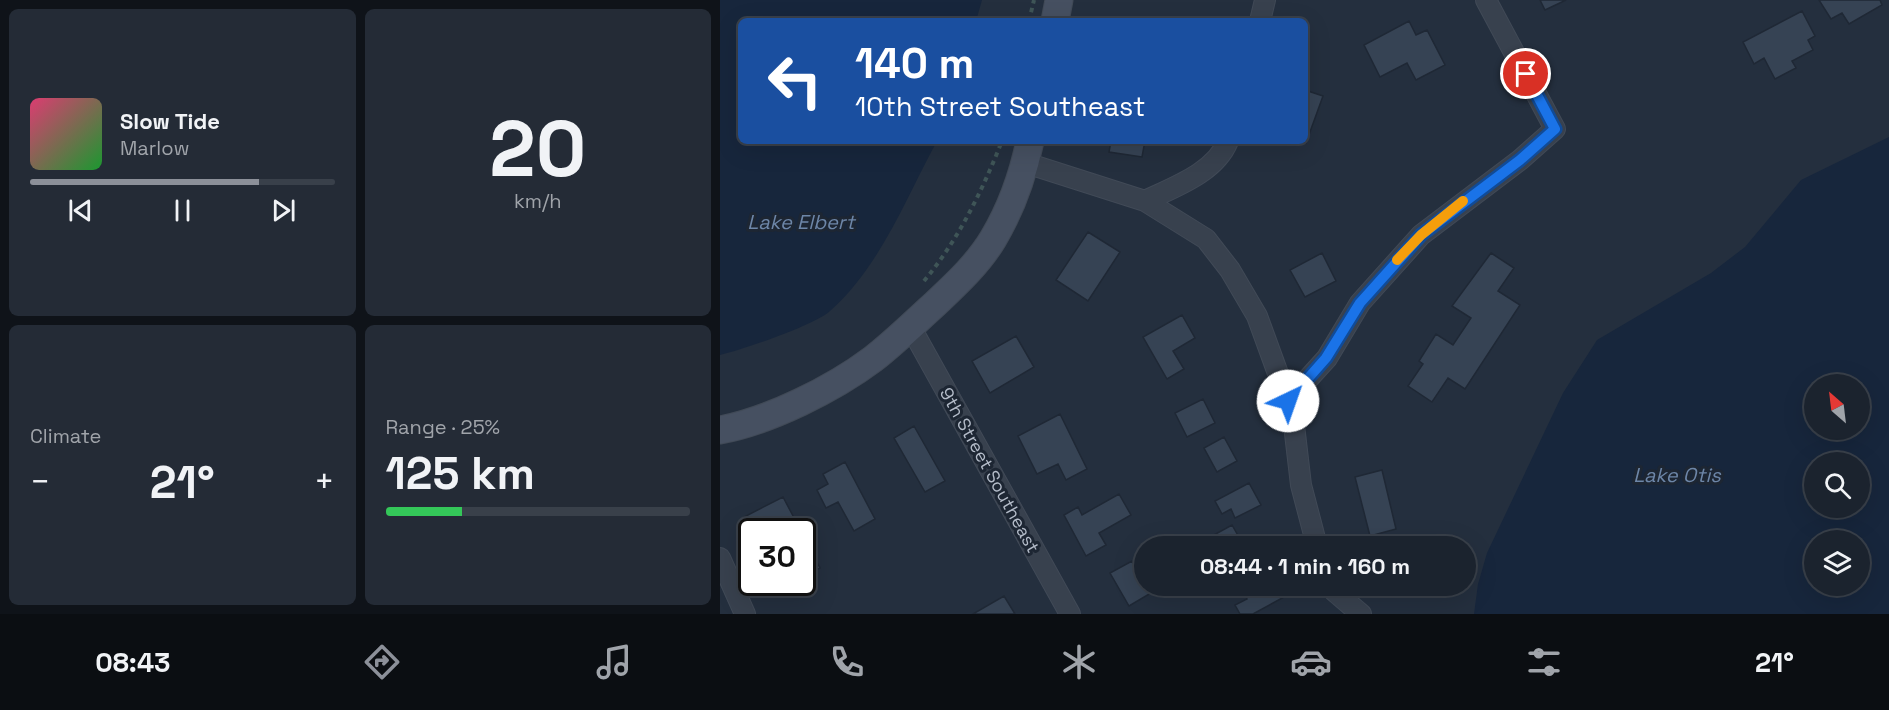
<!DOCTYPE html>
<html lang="en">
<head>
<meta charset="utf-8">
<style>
	body { margin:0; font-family:"Space Grotesk",sans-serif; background:#242b36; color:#f1f3f6; height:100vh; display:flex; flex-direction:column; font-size:22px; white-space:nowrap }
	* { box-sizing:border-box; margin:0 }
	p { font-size:20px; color:#a0a4aa }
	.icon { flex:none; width:33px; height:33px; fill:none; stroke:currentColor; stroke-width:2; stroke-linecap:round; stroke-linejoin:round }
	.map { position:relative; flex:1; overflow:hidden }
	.panel { display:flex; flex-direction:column; gap:9px; padding:9px; background:#0f1319; width:720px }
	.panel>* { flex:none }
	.top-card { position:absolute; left:18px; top:18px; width:570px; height:126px; border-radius:9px; box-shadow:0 6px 24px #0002,0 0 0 2px #39404a; background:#1a4fa0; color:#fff; overflow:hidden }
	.needle { width:39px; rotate:332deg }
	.fabs { position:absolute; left:1084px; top:374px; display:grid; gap:12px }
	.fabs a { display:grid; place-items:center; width:66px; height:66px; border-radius:50%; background:#1b232e; box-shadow:0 6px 24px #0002,0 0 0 2px #39404a; font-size:30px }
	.speed { position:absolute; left:18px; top:518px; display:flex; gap:12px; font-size:30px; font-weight:700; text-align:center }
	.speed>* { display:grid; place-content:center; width:78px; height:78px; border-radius:50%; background:#1b232e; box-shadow:0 6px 24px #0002,0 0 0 2px #39404a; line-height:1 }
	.speed .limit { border:3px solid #111; border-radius:9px; background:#fff; color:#111 }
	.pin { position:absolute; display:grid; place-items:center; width:51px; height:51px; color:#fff; margin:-26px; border:3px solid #fff; border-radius:50%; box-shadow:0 2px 6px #0007 }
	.me { position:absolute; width:66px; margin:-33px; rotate:42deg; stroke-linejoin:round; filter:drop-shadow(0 0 4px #0008) }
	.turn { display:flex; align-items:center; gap:21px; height:126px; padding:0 18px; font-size:27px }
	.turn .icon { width:78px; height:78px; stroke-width:2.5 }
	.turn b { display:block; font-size:42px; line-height:51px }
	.big { font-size:45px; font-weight:800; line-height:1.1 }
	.panel .tile { flex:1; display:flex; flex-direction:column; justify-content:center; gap:9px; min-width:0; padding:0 21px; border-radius:9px; background:#242b36 }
	.panel .dial { align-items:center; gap:0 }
	.dial b { font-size:78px; line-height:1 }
	.song { display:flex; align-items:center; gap:18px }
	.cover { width:72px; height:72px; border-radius:9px; background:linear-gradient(135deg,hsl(340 70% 55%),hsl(130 70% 35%)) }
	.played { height:6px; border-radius:3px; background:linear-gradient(90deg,#8c9099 75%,#39404a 75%) }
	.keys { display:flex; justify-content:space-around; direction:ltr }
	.heat { display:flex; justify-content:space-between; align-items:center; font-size:33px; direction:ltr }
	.charge { height:9px; border-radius:4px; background:linear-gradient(90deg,#34c759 25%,#39404a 0) }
	.panel .tiles { flex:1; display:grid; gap:9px; grid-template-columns:repeat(2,1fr) }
	.trip { position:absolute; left:414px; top:536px; width:342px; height:60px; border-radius:30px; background:#1b232e; box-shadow:0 6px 24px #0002,0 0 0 2px #39404a; font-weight:800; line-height:60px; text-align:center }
	.tabs { display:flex; height:96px; justify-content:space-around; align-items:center; background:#0b0e12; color:#a0a4aa }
	.tabs .icon { width:42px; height:42px }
	.tabs .active { color:#8c9099 }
	.tabs b { font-size:27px; color:#f1f3f6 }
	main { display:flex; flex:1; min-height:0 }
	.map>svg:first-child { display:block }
	.water { fill:#17263c; fill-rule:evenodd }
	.building { fill:#364354; stroke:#1f2835; stroke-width:1.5 }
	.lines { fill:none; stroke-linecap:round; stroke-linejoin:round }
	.street-casing { stroke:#414a57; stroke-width:22 }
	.secondary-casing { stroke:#414a57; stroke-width:29 }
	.path { stroke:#3f5557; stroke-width:4; stroke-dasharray:4.5 4.5; stroke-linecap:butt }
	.street { stroke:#38414e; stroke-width:20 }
	.secondary { stroke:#465061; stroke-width:27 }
	.route-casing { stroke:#114b97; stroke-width:15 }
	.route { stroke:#1a73e8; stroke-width:10 }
	.slow { stroke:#f59e0b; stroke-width:10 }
	.labels { text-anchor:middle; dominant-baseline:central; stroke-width:6; stroke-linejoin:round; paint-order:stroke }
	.street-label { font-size:18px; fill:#b4bcc9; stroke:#1d2633 }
	.water-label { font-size:20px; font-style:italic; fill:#6d86a8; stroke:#1d2633 }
</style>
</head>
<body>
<main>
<section class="panel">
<div class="tiles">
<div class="tile">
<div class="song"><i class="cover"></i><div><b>Slow Tide</b><p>Marlow</p></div></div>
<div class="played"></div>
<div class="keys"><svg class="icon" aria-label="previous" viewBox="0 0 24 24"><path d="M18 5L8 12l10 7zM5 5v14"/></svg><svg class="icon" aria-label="pause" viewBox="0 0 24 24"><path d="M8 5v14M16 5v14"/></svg><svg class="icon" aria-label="next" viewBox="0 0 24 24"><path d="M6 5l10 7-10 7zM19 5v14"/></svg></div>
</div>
<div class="tile dial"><b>20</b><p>km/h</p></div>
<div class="tile"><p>Climate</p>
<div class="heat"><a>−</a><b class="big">21°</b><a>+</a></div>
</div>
<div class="tile"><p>Range · 25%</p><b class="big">125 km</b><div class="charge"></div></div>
</div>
</section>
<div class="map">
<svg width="1169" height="614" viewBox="0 0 1169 614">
	<rect width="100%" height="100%" fill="#242f3e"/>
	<path class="water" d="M0,0H262L256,21H21V141H217C186,198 160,267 110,311C95,325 22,350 0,355Z
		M1169,137V614H754L758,584L767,553L843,393L877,340L991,273L1025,247L1081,180ZM1095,384H1140V429H1095ZM1095,462H1140V507H1095ZM1095,540H1140V585H1095Z"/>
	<path class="building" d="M820,0H846L825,10Z
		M1099,0H1160L1162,5L1129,24L1122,13L1111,19Z
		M1082,11L1095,36L1088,40L1093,50L1072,61L1076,68L1055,79L1044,58L1034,64L1023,42Z
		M689,21L696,35L707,30L725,65L696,80L687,63L660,77L644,45Z
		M585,90L603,96L586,143L582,141H585Z
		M391,141H425L422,157L389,152Z
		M368,232L400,252L368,301L336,280Z
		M602,253L616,281L585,297L570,270Z
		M771,253L794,268L778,291L800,305L745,389L728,378L712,402L688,386L703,364L699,361L716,334L733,345L751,318L732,306Z
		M462,315L475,338L453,351L464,369L447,379L423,337Z
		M296,336L314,367L270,393L252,361Z
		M483,399L495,423L467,437L455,413Z
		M340,414L367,469L346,480L338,464L317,474L298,436Z
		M194,426L225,481L205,492L174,438Z
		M504,437L517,461L497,472L484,448Z
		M125,462L155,519L134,531L118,502L106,508L97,490L108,484L103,474Z
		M662,470L676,529L650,536L635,477Z
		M529,483L541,505L515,518L511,509L502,514L495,501Z
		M399,494L411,515L379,533L386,545L366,556L344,515L358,507L362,515Z
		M63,497L81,531H32L24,517Z
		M512,525L524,546H483L481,542Z
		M82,535L100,568L82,577Z
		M412,561L431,593L409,606L390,573Z
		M519,585H560L566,596L533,614H520L515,605L527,599Z
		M284,596L295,614H253Z"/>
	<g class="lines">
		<g class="street-casing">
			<path id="street" d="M540,21L545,0
				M306,163L425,201L486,239L510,270L537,316L568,401
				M425,201C454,187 495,173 508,141
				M190,326L350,614
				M597,546L581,485L574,425L568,401L607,358L640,303L701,235L800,160L835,129L766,0
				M0,558L25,614
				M612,585L614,591L641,614"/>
		</g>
		<g class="secondary-casing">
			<path id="secondary" d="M335,21L339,0
				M0,430C49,421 113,389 153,359C175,342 195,322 215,304C236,284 258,264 273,239C291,209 303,175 310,141"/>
		</g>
		<path class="path" d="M309,21L314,0
			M204,281C239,239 262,191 282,141"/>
		<use href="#street" class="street"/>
		<use href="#secondary" class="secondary"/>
	</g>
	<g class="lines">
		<g class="route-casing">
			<path id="route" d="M568,401L606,358L640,303L701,235L800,160L835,129L806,74"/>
		</g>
		<use href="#route" class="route"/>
		<path class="slow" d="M677,260L701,235L743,201"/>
	</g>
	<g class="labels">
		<g class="street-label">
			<text transform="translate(270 470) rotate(61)">9th Street Southeast</text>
		</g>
		<g class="water-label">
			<text x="81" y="222">Lake Elbert</text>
			<text x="957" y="475">Lake Otis</text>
		</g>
	</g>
</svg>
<div class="fabs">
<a><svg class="needle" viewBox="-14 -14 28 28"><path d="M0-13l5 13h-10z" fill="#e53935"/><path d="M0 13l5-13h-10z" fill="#a0a4aa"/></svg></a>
<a><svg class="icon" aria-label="search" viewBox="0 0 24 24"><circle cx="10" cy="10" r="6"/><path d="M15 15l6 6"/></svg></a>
<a><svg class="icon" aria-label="layers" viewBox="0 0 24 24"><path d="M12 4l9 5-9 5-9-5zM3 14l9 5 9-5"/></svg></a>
</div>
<div class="speed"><div class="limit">30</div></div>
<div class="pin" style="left:806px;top:74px;background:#d93025"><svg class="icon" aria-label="arrive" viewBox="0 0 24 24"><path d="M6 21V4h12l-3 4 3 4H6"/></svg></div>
<svg class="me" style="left:568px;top:401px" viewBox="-20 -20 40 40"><circle r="19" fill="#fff"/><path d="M0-13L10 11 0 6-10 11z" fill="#1a73e8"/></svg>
<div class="trip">08:44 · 1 min · 160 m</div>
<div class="top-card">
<div class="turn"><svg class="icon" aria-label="left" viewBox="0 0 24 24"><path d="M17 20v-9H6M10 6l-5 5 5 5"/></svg><div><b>140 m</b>10th Street Southeast</div></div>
</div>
</div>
</main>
<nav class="tabs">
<b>08:43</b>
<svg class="icon active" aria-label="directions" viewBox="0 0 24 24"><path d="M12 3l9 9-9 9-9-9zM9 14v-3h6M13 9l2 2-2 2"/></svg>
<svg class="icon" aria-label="music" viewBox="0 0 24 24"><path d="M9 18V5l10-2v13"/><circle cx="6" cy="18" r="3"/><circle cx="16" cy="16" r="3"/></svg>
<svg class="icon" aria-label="phone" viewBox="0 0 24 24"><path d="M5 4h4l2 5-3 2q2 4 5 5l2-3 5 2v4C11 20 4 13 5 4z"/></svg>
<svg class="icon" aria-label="climate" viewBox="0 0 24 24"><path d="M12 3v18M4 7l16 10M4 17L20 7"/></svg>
<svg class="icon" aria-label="car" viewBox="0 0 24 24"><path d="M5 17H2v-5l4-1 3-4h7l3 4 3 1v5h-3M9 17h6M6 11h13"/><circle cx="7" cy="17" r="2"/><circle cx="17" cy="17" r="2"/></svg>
<svg class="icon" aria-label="filters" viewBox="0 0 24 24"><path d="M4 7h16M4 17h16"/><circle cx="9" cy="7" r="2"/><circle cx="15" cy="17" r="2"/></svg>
<b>21°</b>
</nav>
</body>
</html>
